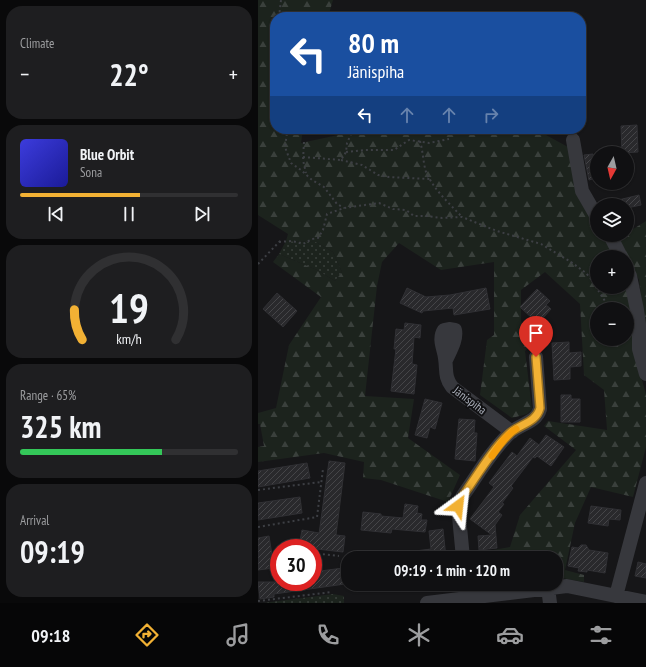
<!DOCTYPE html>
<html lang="en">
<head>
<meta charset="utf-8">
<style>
	body { margin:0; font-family:"PT Sans Narrow",sans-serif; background:#1e1e20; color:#f1f3f6; height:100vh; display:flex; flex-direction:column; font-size:15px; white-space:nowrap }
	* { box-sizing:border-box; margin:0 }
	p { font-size:13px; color:#9c9d9f }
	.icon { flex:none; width:22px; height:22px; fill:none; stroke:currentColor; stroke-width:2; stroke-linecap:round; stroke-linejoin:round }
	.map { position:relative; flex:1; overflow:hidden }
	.drawer { display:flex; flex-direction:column; gap:6px; padding:6px; background:#09090a; width:258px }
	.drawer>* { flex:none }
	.top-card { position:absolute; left:12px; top:12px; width:316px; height:122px; border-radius:16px; box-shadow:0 1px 3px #0004,0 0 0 1px #303032; background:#1a4fa0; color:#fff; overflow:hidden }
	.needle { width:26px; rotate:188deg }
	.tools { position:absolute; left:332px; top:146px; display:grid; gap:8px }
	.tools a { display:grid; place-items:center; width:44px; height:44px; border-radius:50%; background:#101012; box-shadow:0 1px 3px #0004,0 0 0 1px #303032; font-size:20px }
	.speed { position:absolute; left:12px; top:539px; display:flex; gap:8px; font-size:20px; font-weight:700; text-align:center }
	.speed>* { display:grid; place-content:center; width:52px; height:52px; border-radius:50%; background:#101012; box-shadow:0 1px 3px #0004,0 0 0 1px #303032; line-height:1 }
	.speed .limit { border:6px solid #d22; background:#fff; color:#111 }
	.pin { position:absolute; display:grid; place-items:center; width:34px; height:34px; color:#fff; margin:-41px -17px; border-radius:50% 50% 50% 0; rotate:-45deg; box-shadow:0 0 4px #0007 }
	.pin .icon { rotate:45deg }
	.me { position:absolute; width:44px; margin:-22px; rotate:30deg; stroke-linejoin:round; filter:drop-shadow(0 0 3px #0008) }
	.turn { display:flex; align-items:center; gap:14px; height:84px; padding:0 12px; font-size:18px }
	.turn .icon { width:52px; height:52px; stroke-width:2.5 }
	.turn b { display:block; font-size:28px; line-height:34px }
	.lanes { display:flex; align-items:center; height:38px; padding:0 12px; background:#0003; justify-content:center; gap:20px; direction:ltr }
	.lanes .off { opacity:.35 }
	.big { font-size:30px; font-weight:700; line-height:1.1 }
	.drawer .card { flex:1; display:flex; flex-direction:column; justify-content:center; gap:6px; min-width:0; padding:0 14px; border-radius:16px; background:#1e1e20 }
	.drawer .dial { align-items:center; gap:0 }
	.dial svg { height:104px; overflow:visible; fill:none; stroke:#303032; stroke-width:7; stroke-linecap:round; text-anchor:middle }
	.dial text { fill:#f1f3f6; stroke:none }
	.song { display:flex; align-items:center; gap:12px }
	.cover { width:48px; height:48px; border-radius:6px; background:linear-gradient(135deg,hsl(240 70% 55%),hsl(240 70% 35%)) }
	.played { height:4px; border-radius:2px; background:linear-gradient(90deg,#f2b134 55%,#303032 55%) }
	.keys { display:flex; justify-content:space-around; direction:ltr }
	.heat { display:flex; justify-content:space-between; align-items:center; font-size:22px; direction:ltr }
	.charge { height:6px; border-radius:3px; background:linear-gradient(90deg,#34c759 65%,#303032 0) }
	.trip { position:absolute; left:83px; top:551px; width:222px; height:40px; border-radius:16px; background:#101012; box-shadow:0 1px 3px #0004,0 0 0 1px #303032; font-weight:700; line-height:40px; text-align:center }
	.tabs { display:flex; height:64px; justify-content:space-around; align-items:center; background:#060607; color:#9c9d9f }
	.tabs .icon { width:28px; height:28px }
	.tabs .selected { color:#f2b134 }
	.tabs b { font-size:18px; color:#f1f3f6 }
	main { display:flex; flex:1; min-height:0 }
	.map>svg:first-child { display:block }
	.grass { fill:url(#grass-dots) }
	.forest { fill:url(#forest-firs); fill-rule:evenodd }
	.building { fill:url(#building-hatch); stroke:#303034 }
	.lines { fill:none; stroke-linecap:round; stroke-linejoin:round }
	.path { stroke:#3d3f44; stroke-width:2; stroke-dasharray:2 3; stroke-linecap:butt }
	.minor { stroke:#37383d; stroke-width:14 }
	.route-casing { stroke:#9d7322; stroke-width:10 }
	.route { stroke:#f2b134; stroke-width:7 }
	.slow { stroke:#f59e0b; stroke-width:7 }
	.labels { text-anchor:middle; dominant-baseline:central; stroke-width:4; stroke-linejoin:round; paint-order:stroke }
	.street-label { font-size:12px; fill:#a8adb8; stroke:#111113 }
</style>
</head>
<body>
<main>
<section class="drawer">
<div class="card"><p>Climate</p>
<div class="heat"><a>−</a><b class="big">22°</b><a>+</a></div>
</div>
<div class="card">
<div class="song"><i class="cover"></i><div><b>Blue Orbit</b><p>Sona</p></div></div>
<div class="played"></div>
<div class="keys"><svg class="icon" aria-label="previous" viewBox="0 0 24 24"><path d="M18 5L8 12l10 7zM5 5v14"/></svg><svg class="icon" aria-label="pause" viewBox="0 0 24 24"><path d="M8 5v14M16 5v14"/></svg><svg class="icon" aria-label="next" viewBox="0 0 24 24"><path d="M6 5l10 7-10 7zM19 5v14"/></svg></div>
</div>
<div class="card dial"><svg viewBox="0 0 100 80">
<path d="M14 69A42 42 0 1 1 86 69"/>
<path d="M14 69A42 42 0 0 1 8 46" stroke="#f2b134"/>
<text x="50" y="56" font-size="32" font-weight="700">19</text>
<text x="50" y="72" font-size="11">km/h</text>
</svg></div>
<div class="card"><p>Range · 65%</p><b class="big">325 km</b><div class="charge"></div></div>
<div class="card"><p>Arrival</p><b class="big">09:19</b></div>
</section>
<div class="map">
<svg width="388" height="603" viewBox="0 0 388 603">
	<defs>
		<pattern id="grass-dots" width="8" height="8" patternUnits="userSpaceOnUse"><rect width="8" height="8" fill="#1c231d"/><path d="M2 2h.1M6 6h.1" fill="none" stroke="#3a403c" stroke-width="1.8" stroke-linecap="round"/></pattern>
		<pattern id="forest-firs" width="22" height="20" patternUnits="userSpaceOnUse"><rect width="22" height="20" fill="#1c231d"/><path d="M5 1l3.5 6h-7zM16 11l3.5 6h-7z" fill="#3a403c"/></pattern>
		<pattern id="building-hatch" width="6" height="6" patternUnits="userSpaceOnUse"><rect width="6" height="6" fill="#29292c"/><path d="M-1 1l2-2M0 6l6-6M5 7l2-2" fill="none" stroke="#454548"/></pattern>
	</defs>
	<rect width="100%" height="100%" fill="#161618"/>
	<path class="grass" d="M28,241L58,242L75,252L84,272L77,281L59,270L21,254Z
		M75,594L86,596V603H5Z"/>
	<path class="forest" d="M0,0H75L70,17H17V129H45L43,143L108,129H277L310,147L323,203L339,227V235H344L357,257H339V287H369L376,318L377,356L388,394V447L375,497L333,487L317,523L307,570L326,575V582L304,578L298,579V558H214L213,554L252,547L262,515L318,450L286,426L290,421L349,430L346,390L326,375L322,304L287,272L263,290V321L273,345L267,351L274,409L269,414L254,418L222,395L229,340L236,335V262L183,270L141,243L124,262L119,286L107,396L156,399L150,438L202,475L190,502L123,480L105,478L106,462L66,453L0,462V447L6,446L2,424H0V413L18,408L31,345L63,297L15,262L21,254L59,270L77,281L84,272L75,252L58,242L28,241L30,234L0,215ZM339,309H369V339H339Z
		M388,221V333L381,280L361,238L366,235H369V233Z"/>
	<path class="building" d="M379,125L380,152L364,153L363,126Z
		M335,154L338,178L331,180L326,155Z
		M381,195L383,205L369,208V205H352V202Z
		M149,288L168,297L192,295L228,288L232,309L196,315L195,308L165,311L164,313L142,303Z
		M279,289L292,301L288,305L293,309L285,318L287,319L283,324L292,333L283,343L269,330L274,325L271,323L275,319L262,307Z
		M19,293L39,311L25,327L5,309Z
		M147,323L163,325L162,338L156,337L154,364L159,365L156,394L133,391L138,349H136L138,329L146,330Z
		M311,342V353L323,352V366L312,367V379L296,380L294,343Z
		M303,395H313V399H322V422H303Z
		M167,399L184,403L177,429L172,427L169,438L157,435Z
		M201,419L217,420L216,433H219L217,461L197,459Z
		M288,435L306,447L293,466L279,456L277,458L275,457L253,486L255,488L244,503L246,504L240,512L244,515L237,525L239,548L221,550L220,536L234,535L212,519L236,487L231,483L254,452L259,456L272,438L281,445Z
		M71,461L87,463L78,535L87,536L85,552L41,547L44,530L61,533V534Z
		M49,463L52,478L0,487V471Z
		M42,497L44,513L0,520V503Z
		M147,504L160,506L159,513L164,514L163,520H169L167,532L134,529L133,533L103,530L105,512L123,514V516L145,518Z
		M333,506L363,510L362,520L351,519L350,526L330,523Z
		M185,529L188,558H141V553L173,549L171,531Z
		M11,536L16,568L0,570V538Z
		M323,545H328L331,550L350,553L347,573L329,570V572L320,571L321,568L310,566L314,547L320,548Z
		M380,562L388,564V578L377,576Z
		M85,568L87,584L16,594V597L2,599L0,582H55V572Z"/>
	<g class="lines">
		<path class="path" d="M21,17L23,0
			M29,129V133L27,147L33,163L43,170L54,180L66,187L79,204L86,208
			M162,141C165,151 165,162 168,172C176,190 191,203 204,217
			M46,142L45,160L48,173
			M88,152L107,150H136L151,140L171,143L191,139
			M45,157L83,160L88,152L89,143L94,132
			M83,160L104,165L120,175L131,177L172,179
			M21,242L34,241L45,244L54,239L60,238L65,230L69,214L86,208L121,203L135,209L148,210L156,216H169L184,218L204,217L239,231L283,244L313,262L328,273L333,279L352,309
			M0,264L23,240
			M0,490L63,482
			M0,527L59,517L65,469
			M55,553L81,556
			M0,601L74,592"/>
		<path class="minor" d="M315,140L324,191L339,217
			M352,235L363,257
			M369,270L372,276L379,310L381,324V349L388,374
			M188,360C192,351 199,340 197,330L191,329L186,330C180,339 186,349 187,358C189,370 186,376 194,387L254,432
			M205,558L200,506L204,497C219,476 233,451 252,433C262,424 278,423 282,409L278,357
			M208,584L210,597
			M290,588L292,603
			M358,596L388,483
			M169,603L309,586L388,602"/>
	</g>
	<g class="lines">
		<g class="route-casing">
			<path id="route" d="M200,506L204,497C219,476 233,451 252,433C262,424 278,423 282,408L278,357"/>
		</g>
		<use href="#route" class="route"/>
		<path class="slow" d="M234,456C241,446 248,435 258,429"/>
	</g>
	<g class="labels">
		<g class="street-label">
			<text transform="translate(212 400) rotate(37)">Jänispiha</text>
		</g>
	</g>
</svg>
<div class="tools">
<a><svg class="needle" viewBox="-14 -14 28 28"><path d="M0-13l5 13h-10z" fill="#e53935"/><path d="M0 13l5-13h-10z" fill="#9c9d9f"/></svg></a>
<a><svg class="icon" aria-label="layers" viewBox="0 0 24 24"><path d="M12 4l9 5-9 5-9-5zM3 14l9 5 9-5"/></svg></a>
<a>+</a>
<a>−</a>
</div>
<div class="speed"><div class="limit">30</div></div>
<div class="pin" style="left:278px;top:357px;background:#d93025"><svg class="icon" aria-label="arrive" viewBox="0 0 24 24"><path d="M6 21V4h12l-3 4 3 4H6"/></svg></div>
<svg class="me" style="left:200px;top:506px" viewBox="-20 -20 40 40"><path d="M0-17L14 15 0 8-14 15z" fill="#f2b134" stroke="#fff" stroke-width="4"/></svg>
<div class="trip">09:19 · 1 min · 120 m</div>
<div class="top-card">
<div class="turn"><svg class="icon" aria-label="left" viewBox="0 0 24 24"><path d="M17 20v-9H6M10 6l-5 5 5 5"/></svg><div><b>80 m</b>Jänispiha</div></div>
<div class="lanes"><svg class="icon" aria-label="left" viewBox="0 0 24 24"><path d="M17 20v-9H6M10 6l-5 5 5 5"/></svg><svg class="icon off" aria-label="ahead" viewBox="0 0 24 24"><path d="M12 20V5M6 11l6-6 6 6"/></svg><svg class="icon off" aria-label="ahead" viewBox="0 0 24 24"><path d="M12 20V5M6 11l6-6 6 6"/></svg><svg class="icon off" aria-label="right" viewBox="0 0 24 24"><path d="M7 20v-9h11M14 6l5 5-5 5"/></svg></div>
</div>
</div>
</main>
<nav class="tabs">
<b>09:18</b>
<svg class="icon selected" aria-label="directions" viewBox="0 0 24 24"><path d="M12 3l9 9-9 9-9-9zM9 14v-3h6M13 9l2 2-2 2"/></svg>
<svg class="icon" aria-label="music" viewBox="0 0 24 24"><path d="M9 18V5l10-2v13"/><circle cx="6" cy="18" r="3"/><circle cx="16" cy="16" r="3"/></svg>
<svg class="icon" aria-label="phone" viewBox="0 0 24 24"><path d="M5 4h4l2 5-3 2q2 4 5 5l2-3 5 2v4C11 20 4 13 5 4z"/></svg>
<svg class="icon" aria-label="climate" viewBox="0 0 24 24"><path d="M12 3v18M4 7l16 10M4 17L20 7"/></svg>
<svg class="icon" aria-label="car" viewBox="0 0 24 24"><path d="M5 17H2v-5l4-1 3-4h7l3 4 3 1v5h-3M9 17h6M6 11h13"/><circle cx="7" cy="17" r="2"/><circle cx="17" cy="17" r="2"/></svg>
<svg class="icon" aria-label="filters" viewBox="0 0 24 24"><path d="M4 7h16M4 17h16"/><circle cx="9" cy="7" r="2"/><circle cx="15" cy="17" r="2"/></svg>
</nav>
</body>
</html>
